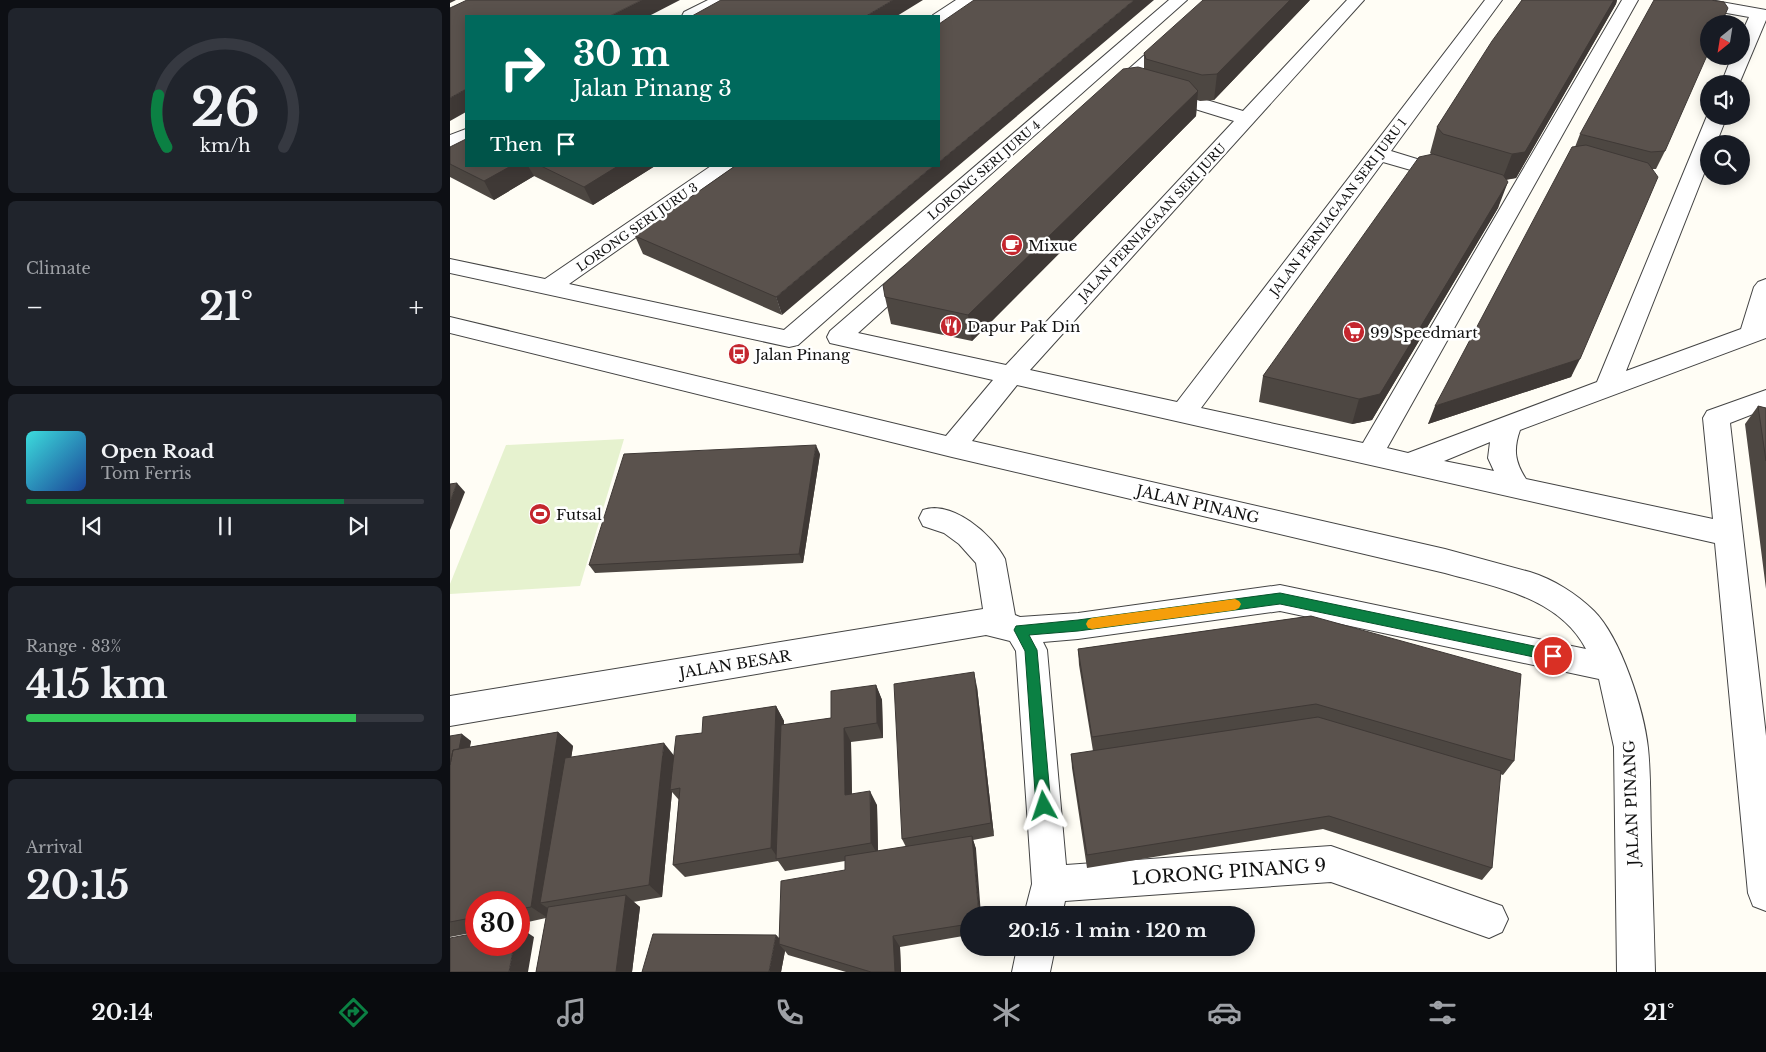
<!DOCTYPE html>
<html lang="en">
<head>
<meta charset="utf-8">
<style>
	body { margin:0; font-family:"Libre Baskerville",serif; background:#20242c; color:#f1f3f6; height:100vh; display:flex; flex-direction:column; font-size:19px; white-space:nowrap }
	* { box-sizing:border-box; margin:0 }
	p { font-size:16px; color:#9ea1a6 }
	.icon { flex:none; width:28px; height:28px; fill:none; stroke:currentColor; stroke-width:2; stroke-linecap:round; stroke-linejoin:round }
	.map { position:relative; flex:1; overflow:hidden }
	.sheet { display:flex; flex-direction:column; gap:8px; padding:8px; background:#0d0f14; width:450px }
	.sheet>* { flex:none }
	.top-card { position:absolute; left:15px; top:15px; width:475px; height:152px; border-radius:0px; box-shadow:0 2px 12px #0003; background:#00695c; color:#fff; overflow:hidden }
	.needle { width:32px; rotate:210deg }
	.buttons { position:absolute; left:1250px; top:15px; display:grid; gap:10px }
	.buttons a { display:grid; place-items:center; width:50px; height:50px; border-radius:50%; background:#171b24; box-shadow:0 2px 12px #0003; font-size:25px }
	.speed { position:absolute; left:15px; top:891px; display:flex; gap:10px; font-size:25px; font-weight:700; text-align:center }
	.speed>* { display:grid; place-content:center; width:65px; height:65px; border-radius:50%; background:#171b24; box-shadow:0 2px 12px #0003; line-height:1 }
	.speed .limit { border:8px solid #d22; background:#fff; color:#111 }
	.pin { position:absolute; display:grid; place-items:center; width:42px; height:42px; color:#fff; margin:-21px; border:2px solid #fff; border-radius:50%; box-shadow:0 1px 5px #0007 }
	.me { position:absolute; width:55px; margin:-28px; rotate:355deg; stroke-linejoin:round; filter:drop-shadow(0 0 4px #0008) }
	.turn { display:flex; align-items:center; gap:18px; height:105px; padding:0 25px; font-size:22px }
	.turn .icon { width:65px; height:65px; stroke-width:2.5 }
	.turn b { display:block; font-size:35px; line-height:42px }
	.then { display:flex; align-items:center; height:48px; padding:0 25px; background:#0003; gap:10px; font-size:19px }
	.big { font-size:38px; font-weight:700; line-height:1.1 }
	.sheet .tile { flex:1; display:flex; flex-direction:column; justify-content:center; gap:8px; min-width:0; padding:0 18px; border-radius:8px; background:#20242c }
	.sheet .dial { align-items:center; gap:0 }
	.dial svg { height:130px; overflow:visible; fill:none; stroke:#363941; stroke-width:7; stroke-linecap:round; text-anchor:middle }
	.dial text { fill:#f1f3f6; stroke:none }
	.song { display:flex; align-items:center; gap:15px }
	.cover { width:60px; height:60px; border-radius:8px; background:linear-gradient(135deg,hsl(180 70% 55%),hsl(220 70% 35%)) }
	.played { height:5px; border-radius:2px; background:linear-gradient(90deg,#0b8043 80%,#363941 80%) }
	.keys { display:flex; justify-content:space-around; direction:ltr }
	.heat { display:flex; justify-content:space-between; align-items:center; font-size:28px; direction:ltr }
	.charge { height:8px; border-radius:4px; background:linear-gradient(90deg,#34c759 83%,#363941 0) }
	.trip { position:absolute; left:510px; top:906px; width:295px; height:50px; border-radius:25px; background:#171b24; box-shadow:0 2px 12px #0003; font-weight:700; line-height:50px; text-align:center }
	.menu { display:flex; height:80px; justify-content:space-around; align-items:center; background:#090b0e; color:#9ea1a6 }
	.menu .icon { width:35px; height:35px }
	.menu .active { color:#0b8043 }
	.menu b { font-size:22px; color:#f1f3f6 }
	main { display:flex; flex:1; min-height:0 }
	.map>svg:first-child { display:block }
	.pitch { fill:#e6f2cf }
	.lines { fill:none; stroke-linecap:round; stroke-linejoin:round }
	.minor-casing { stroke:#444; stroke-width:2 }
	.minor { fill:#fff; fill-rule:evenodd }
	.wall { fill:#4d4742 }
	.shaded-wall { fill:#3f3936 }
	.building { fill:#5a524d; stroke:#3f3936 }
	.route { fill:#0b8043; stroke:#07532c }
	.slow { fill:#f59e0b }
	.labels { text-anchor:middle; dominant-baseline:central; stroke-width:5; stroke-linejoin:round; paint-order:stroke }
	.far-street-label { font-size:12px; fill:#111; stroke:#fff }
	.poi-label { font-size:15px; fill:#111; stroke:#fff; text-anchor:start }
	.street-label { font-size:15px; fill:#111; stroke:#fff }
	.near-street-label { font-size:18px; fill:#111; stroke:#fff }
</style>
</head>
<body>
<main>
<section class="sheet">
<div class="tile dial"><svg viewBox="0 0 100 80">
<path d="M14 69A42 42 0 1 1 86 69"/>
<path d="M14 69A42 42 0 0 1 9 37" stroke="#0b8043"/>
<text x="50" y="56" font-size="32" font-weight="700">26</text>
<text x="50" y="72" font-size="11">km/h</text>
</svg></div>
<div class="tile"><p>Climate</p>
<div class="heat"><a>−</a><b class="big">21°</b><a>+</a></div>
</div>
<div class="tile">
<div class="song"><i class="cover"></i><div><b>Open Road</b><p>Tom Ferris</p></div></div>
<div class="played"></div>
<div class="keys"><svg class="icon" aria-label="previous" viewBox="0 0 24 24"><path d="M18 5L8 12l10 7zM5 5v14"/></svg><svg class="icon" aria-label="pause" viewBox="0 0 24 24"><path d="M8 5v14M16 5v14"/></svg><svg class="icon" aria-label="next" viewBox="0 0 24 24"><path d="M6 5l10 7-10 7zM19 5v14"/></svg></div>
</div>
<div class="tile"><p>Range · 83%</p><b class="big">415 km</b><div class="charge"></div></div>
<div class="tile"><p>Arrival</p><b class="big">20:15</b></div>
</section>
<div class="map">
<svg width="1316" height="972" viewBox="0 0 1316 972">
	<rect width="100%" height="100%" fill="#fffdf5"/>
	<path class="pitch" d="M174,439L130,586L0,594V584L56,445Z"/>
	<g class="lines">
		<g class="minor-casing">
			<path id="minor" d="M258,0H279L277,4L252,16H232L234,12Z
				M506,0H525L495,23L489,24V16L483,15Z
				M719,0H737L348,345L339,347L0,273V259L95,279L261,166H285L282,170L119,284L334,330Z
				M757,0H775L670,97L663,99L656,97L654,93L656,89Z
				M897,0H914L580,370L727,402L1035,0H1052L941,151L1006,171L1009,175L1006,179L999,181L933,162L751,408L913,443L1172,0H1188L937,448L958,453L1147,382L1257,116L1259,114V116H1277L1266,144H1259V161L1176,371L1291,329L1304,287L1308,282L1316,279V338L1070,430C1063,450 1065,462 1076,479L1263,519L1253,418L1257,411L1316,390V409L1280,423L1316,736V911L1303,906L1298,893L1265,543L567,385L522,441L995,549L1080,572C1103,579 1127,594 1144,611C1171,638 1194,710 1198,748C1201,777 1200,806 1201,835C1202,881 1204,926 1205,972H1167L1164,747L1149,679L830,611L628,639L593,642L597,650L616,865L881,846L1052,906L1058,919L1052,932L1039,938L881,882L615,901L612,915H574L582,884L566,651L560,641L536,635L0,726V696L533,609L526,563L509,544L494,533L473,526L469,518L473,510C502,500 542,534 555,559L565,615L570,617L628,613L830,585L1136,649C1109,597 1045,587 995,573L502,457L0,333V317L496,436L543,380L380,343L377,337L380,331L455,266L463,264L471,266L474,271L471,276L408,333L556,365L784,121L703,96L701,92L703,88L710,86L717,88L793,111ZM1040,442L1038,458L1044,471L994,461Z
				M1224,0H1260L1316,10V20L1289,84H1271L1282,56H1291V35L1299,17L1232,5L1226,4Z
				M16,129V143L0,149V135Z
				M567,948H605L600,972H562Z"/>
		</g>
		<use href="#minor" class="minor"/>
	</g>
	<path class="wall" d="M860,0L764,100L750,101L747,100L746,116L522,341L441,324L435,297L694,69V53Z
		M1072,0H1167L1166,4L1066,178L1056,180L1048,208L922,420L902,424L809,402L813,376L981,154L980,153L987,127Z
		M1130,134L1215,151L1206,169H1203L1121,377L978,424L1125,147Z
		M0,147L16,166H205L143,205L84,176L44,200L0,177Z
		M285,166L332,315L193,254L185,236Z
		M1308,406L1316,408V589L1295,424Z
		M370,454L353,563L145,573L139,565Z
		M861,616L1064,761L1053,775L1050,774L1042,868L1032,880L873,829L637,868L622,768L621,754L643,751L629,665L628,649Z
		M426,685L432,700L433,738L401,742L402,794L427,805L428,851L456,847L452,839L527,687L544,836L523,840L526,849L519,915V935L450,947L451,972H396L338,955L335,951L331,972L326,935L329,938L395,870V861L335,871L328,861L235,877L223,865L229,800L222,792L212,897L183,902L190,907L182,972H86L96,918L69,924V902H26V932L0,937V736L21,741L20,747L108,732L123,746L121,758L224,756L252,733L326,706L334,721V725L381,718Z"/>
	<path class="shaded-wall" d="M0,0H6L0,3Z
		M192,0H230L199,16H160Z
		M443,0H473L447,16H416Z
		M684,0H704L332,315L326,297L483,166H489V162Z
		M840,0H860L764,100L767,74Z
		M1164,0H1167L1166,4L1066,178L1052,180L1062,154Z
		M16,89V112L0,121V98Z
		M748,91L746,116L522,341L518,315Z
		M61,166H78L84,176L44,200L34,181Z
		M168,166H205L143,205L134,187Z
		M1058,182L1048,208L922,420L902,424L909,399Z
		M1130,359L1121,377L978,424L985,406Z
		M366,445L370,454L353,563L349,554Z
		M7,483L15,492L0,530V502Z
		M524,672L527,687L544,836L541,823Z
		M426,685L432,700L433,738L427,723Z
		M326,706L334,721L330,858H328L321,848Z
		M394,728L401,742L402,808L395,795Z
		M108,732L123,746L100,902L90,903L99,909L98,918L81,907Z
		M12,734L21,741L12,780L3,773Z
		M214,743L226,758L220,790L222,792L212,897L199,885Z
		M420,791L427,805L428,855L421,843Z
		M522,836L526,849L531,915H529Z
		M176,895L190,907L182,972H166Z
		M69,927L84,937L78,972H59L64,945H69Z
		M326,935L336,946L329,944L335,951L331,972H319Z
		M443,936L450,947L451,972H445Z"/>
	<path class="building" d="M17,0H192L160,16H16V89L0,98V8Z
		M271,0H443L416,16H242Z
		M524,0H684L489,162V24Z
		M753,0H840L767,74L752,75L696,59L694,53Z
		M1072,0H1164L1075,152L1062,154L993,134L987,127L1042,41Z
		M1204,0H1260L1274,2L1278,8L1271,24H1259V51L1215,151L1201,152L1130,134Z
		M688,67L739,81L748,91L518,315L435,297L433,285L673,69Z
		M16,139V166H61L34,181L0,164V147Z
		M1136,145L1198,163L1208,177L1130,359L985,406L1122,147Z
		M983,154L1053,175L1058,182L930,394L909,399L813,376L969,157Z
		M91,166H168L134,187Z
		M285,166H483L326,297L185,236Z
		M1308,406L1316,408V461Z
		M366,445L349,554L139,565L174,454Z
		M7,483L0,502V484Z
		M861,616L1071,674L1064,761L866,704L642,737L628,649Z
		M524,672L541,823L452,839L444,684Z
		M426,685L427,723L394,728L395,795L420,791L421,843L326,859L331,725L381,718V691Z
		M326,706L321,848L223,865L230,788L220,790L226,736L252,733L253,717Z
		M868,717L1051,771L1042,868L879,816L637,855L621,754Z
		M108,732L81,907L69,909V902H26V917L0,922V765L3,750Z
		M12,734L9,749L3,750L0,765V736Z
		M214,743L199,885L90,903L115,758Z
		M522,836L529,915H519V924L443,936L445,972H421L329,944L331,881L395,870V856Z
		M176,895L166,972H86L98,907Z
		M26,933V945H64L59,972H0V938Z
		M203,934L326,935L319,972H192Z"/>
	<path class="route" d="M830,593L1103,650L1107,652L1109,656L1107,660L1103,661L830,604L628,631L579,635L587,650L601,806L599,811L594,813L589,811L586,806L575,651L564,630L566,626L628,620Z"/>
	<path class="slow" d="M785,599L789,601L791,604L789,608L785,610L642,629L638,628L636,624L638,620L642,618Z"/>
	<defs>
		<g id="cafe-disc" transform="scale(1.125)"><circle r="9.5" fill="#c4262e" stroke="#fff"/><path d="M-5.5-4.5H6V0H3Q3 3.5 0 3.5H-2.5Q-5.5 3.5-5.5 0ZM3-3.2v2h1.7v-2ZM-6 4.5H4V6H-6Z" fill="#fff"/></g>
		<g id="restaurant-disc" transform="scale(1.125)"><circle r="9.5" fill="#c4262e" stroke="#fff"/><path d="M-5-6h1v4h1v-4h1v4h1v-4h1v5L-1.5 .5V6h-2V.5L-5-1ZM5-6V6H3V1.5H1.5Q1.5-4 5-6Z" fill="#fff"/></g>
		<g id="supermarket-disc" transform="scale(1.125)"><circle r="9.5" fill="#c4262e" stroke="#fff"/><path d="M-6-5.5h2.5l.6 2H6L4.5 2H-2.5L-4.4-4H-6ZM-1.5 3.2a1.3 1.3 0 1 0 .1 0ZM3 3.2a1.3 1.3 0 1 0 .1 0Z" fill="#fff"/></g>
		<g id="bus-disc" transform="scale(1.125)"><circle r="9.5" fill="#c4262e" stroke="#fff"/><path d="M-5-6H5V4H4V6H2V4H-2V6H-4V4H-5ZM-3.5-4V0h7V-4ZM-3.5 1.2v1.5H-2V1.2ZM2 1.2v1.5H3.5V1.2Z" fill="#fff"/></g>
		<g id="stadium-disc" transform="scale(1.125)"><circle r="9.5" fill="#c4262e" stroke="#fff"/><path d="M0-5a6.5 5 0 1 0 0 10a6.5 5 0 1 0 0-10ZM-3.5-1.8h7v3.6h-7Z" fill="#fff"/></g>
	</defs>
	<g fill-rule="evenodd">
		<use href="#cafe-disc" x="562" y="245"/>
		<use href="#restaurant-disc" x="501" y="326"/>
		<use href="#supermarket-disc" x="904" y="332"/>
		<use href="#bus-disc" x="289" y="354"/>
		<use href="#stadium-disc" x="90" y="514"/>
	</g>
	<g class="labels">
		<g class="far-street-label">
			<text transform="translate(534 170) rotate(-41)">LORONG SERI JURU 4</text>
			<text transform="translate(888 207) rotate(-53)">JALAN PERNIAGAAN SERI JURU 1</text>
			<text transform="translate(702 222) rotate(-47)">JALAN PERNIAGAAN SERI JURU</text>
			<text transform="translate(187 227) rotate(-35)">LORONG SERI JURU 3</text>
		</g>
		<g class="poi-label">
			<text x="578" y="245">Mixue</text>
			<text x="517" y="326">Dapur Pak Din</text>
			<text x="920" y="332">99 Speedmart</text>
			<text x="305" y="354">Jalan Pinang</text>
			<text x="106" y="514">Futsal</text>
		</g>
		<g class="street-label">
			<text transform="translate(748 504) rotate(13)">JALAN PINANG</text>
			<text transform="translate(285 664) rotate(-9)">JALAN BESAR</text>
			<text transform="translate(1181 803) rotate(-92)">JALAN PINANG</text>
		</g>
		<g class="near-street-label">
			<text transform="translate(779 872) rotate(-4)">LORONG PINANG 9</text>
		</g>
	</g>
</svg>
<div class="buttons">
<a><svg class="needle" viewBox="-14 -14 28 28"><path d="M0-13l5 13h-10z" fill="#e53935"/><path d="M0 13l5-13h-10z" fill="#9ea1a6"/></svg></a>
<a><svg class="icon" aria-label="sound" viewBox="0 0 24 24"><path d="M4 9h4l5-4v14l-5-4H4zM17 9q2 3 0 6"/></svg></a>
<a><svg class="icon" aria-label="search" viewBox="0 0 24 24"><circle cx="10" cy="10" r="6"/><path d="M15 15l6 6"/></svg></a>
</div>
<div class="speed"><div class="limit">30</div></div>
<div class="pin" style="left:1103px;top:656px;background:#d93025"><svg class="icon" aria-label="arrive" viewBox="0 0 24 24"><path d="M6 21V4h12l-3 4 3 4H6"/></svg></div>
<svg class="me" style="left:594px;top:806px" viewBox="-20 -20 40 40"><path d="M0-17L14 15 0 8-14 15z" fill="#0b8043" stroke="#fff" stroke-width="4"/></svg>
<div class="trip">20:15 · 1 min · 120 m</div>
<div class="top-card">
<div class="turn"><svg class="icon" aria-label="right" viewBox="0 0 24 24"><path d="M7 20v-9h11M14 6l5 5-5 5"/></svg><div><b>30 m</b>Jalan Pinang 3</div></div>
<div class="then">Then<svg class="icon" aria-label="arrive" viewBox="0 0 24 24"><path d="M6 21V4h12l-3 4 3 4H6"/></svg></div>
</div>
</div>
</main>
<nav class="menu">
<b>20:14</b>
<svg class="icon active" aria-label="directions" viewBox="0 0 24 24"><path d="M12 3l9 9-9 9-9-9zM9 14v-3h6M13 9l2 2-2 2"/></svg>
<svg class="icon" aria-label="music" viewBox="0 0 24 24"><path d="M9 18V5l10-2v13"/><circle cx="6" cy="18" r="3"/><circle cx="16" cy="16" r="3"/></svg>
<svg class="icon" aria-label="phone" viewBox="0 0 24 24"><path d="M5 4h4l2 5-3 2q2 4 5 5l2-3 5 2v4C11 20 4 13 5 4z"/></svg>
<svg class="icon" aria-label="climate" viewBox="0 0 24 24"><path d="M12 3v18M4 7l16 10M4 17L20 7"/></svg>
<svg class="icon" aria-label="car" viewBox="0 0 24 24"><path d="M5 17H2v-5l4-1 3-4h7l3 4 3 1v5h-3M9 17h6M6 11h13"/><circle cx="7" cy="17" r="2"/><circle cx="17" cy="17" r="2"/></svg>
<svg class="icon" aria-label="filters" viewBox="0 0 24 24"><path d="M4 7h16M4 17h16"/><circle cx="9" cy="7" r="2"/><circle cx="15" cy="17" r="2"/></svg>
<b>21°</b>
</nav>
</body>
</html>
